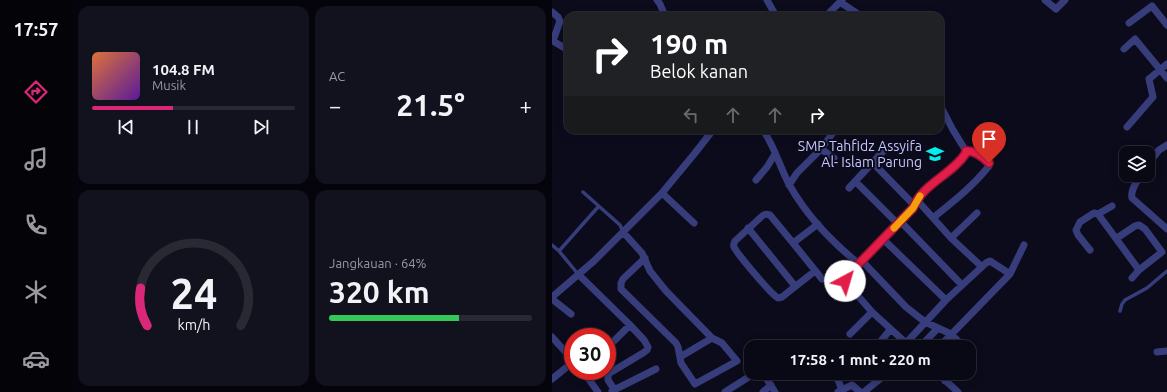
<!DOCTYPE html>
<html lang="id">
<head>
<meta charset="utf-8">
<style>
	body { margin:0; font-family:Ubuntu,sans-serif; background:#12111e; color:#f1f3f6; height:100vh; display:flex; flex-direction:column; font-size:15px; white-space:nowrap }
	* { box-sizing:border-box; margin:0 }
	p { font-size:13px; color:#999aa0 }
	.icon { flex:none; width:22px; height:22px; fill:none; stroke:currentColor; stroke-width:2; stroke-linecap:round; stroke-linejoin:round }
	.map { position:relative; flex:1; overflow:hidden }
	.details { display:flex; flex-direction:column; gap:6px; padding:6px; background:#05040c; width:480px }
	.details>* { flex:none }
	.top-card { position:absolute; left:12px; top:12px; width:380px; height:122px; border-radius:12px; box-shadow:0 2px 10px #0003,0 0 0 1px #292934; background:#202124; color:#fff; overflow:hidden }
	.fabs { position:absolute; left:567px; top:146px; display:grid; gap:8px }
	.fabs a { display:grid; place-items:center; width:36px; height:36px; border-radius:8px; background:#090815; box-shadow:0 2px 10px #0003,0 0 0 1px #292934; font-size:20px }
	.speed { position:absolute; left:12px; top:328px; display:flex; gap:8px; font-size:20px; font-weight:700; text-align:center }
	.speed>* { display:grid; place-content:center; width:52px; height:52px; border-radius:50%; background:#090815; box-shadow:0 2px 10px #0003,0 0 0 1px #292934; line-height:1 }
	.speed .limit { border:6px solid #d22; background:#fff; color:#111 }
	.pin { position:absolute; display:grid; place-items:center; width:34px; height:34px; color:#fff; margin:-41px -17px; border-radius:50% 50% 50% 0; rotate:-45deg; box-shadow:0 0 4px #0007 }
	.pin .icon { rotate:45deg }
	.me { position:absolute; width:44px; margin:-22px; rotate:39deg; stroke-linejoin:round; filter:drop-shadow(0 0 3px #0008) }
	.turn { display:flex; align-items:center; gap:14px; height:84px; padding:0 20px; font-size:18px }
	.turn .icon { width:52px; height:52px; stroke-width:2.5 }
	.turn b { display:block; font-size:28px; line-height:34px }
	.lanes { display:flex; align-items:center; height:38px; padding:0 20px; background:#0003; justify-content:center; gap:20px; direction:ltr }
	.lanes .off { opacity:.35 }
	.big { font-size:30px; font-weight:700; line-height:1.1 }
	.details .tile { flex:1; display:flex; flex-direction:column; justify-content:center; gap:6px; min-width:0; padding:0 14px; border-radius:12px; background:#12111e }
	.details .dial { align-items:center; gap:0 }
	.dial svg { height:104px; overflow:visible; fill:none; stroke:#292934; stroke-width:7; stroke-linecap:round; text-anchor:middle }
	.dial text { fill:#f1f3f6; stroke:none }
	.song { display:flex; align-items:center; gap:12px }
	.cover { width:48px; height:48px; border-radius:6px; background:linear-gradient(135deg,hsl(20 70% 55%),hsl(270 70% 35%)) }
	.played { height:4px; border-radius:2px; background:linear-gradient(90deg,#db2777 40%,#292934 40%) }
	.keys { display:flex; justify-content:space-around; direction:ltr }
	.heat { display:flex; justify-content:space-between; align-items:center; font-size:22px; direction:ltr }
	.charge { height:6px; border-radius:3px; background:linear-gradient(90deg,#34c759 64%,#292934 0) }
	.details .tiles { flex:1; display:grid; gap:6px; grid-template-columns:repeat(2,1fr) }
	.trip { position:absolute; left:192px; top:340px; width:232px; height:40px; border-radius:12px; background:#090815; box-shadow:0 2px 10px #0003,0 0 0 1px #292934; font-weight:700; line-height:40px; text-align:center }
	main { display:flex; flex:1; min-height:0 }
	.menu { display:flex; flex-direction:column; width:72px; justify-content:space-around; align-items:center; background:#040308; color:#999aa0 }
	.menu .icon { width:28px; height:28px }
	.menu .current { color:#db2777 }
	.menu b { font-size:18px; color:#f1f3f6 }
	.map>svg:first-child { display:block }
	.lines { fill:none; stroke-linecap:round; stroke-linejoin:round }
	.service { stroke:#373c7b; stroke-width:3.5 }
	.minor { stroke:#373c7b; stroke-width:7 }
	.route-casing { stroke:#92132f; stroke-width:10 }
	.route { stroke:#e11d48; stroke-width:7 }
	.slow { stroke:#f59e0b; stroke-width:7 }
	.labels { text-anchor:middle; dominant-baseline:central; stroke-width:4; stroke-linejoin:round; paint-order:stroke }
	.poi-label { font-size:14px; fill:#c7c7fe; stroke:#0c0b1c; text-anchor:end }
</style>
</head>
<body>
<main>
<nav class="menu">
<b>17:57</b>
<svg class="icon current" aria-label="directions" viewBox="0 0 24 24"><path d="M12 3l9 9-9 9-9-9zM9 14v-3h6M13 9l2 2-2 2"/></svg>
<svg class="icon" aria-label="music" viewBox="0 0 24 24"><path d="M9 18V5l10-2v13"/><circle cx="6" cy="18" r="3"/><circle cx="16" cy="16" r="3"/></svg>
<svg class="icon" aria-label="phone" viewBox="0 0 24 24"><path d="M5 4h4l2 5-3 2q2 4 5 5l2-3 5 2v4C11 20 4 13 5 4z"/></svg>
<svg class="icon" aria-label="climate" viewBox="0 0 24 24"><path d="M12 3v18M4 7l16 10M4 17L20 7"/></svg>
<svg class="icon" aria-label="car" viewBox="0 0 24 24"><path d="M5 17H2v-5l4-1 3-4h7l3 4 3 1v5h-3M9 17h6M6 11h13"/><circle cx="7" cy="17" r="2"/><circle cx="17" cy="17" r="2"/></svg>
</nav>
<section class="details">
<div class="tiles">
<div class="tile">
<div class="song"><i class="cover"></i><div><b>104.8 FM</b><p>Musik</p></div></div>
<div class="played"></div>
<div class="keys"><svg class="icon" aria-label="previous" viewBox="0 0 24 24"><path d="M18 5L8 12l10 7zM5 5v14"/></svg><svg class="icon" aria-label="pause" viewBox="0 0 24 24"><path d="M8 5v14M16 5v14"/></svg><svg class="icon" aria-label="next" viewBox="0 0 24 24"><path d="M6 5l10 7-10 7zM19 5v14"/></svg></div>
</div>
<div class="tile"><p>AC</p>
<div class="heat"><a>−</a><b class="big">21.5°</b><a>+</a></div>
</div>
<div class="tile dial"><svg viewBox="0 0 100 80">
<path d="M14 69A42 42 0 1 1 86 69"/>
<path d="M14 69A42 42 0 0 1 9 40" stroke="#db2777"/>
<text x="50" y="56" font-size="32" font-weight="700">24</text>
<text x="50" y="72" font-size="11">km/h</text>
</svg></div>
<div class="tile"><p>Jangkauan · 64%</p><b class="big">320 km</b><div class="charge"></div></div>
</div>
</section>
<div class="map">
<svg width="615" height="392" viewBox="0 0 615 392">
	<rect width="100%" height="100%" fill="#0c0b1c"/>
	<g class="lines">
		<path class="service" d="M31,192L68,225L71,232
			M0,245L7,251
			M26,274L7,251L46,207
			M568,311L570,304L573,300L595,288L615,271"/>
		<path class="minor" d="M105,0L108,4L113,16
			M215,0L224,16
			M493,0L504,9L513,0
			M288,2L309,16
			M0,12L6,17L8,21L1,41L16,50
			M274,16L290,0
			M577,23L600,6L615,25
			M572,49L583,39L615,78
			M16,76V75
			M388,105L401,130L414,151
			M575,127L601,97L597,79L615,64
			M211,130C223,147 228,168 238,186C255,216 280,242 307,264
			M269,149L282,158
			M321,163L362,205
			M596,164L607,150L615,145
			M589,175C585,182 578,190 580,198L615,229
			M204,180L215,167L223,154
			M304,182L346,224
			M237,185L245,173L269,149L283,130
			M297,188L335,147
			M110,193L142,223
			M365,200C378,181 402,172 414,153V151
			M546,214L560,206
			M382,217C402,201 421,186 437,166V163C431,156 423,150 414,151
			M349,222L410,285
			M266,224L241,243L270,279
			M196,228L243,286
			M71,232L90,253L98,271L114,291L160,338L170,343L185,361L143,384L129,363L126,347L124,343L69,289V283L71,279L93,258
			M399,238L425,213
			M565,238L583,226L587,225L593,229L610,252L587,270
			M331,239L394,300
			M241,243L218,215C213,213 211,215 208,218L183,241C182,244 181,244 182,247C186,255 219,294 226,298L230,297L263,271
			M538,250L526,235L524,230L528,222L542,213L546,214L587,270L580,278
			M310,261L354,307L373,322L399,334L412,347
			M429,266L399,238L365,200L361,208L349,222L294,277L293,281L320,312L353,342H355L394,300L434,263L438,261L458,274
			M26,274L78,325L92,340L96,347L95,350L91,353L56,374V380L62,389
			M0,297L42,261L110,193L143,153L161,130
			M0,299L19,314
			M298,334L320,312
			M0,337L21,360
			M324,347L338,330
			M368,347L386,328
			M387,347L458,274L472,245
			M55,348L78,325
			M605,352L615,351
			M128,357L160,338
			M31,371L46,392
			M211,373L223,392
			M385,373L406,392
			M0,379L21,362
			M393,381L400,373
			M290,390L286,380L296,373
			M60,391L104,369
			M173,392L203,373
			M211,392L219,385
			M286,392L300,385L308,392
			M312,392L334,374L342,373"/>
	</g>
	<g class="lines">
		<g class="route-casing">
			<path id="route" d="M293,281L294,277L361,208C371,183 400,175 414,153V151C423,150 431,157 437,163"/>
		</g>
		<use href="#route" class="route"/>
		<path class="slow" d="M342,228L361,208L368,196"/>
	</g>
	<defs>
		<g id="school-bare" transform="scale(1.38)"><path d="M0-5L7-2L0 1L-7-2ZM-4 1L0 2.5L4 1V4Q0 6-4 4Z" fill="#02efeb" stroke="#0c0b1c" stroke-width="2.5" paint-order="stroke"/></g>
	</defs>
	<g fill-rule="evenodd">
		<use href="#school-bare" x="383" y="154"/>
	</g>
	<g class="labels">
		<g class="poi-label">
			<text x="370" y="146">SMP Tahfidz Assyifa<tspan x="370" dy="16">Al- Islam Parung</tspan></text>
		</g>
	</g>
</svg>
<div class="fabs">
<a><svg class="icon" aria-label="layers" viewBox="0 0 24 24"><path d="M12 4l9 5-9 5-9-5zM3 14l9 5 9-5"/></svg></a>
</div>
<div class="speed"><div class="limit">30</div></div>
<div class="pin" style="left:437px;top:163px;background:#d93025"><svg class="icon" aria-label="arrive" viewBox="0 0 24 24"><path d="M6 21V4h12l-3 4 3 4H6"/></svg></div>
<svg class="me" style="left:293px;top:281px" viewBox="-20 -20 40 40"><circle r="19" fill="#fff"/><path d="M0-13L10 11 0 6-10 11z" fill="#e11d48"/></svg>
<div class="trip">17:58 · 1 mnt · 220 m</div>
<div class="top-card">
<div class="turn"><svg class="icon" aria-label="right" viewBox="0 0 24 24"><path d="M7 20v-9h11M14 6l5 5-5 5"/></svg><div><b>190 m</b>Belok kanan</div></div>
<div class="lanes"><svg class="icon off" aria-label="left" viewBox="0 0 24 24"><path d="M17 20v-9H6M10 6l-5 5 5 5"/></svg><svg class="icon off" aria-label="ahead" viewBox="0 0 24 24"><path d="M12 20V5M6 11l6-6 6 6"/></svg><svg class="icon off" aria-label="ahead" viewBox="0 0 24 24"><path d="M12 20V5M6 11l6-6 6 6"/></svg><svg class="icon" aria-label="right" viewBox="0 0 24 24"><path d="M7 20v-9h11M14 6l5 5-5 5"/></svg></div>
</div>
</div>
</main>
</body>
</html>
